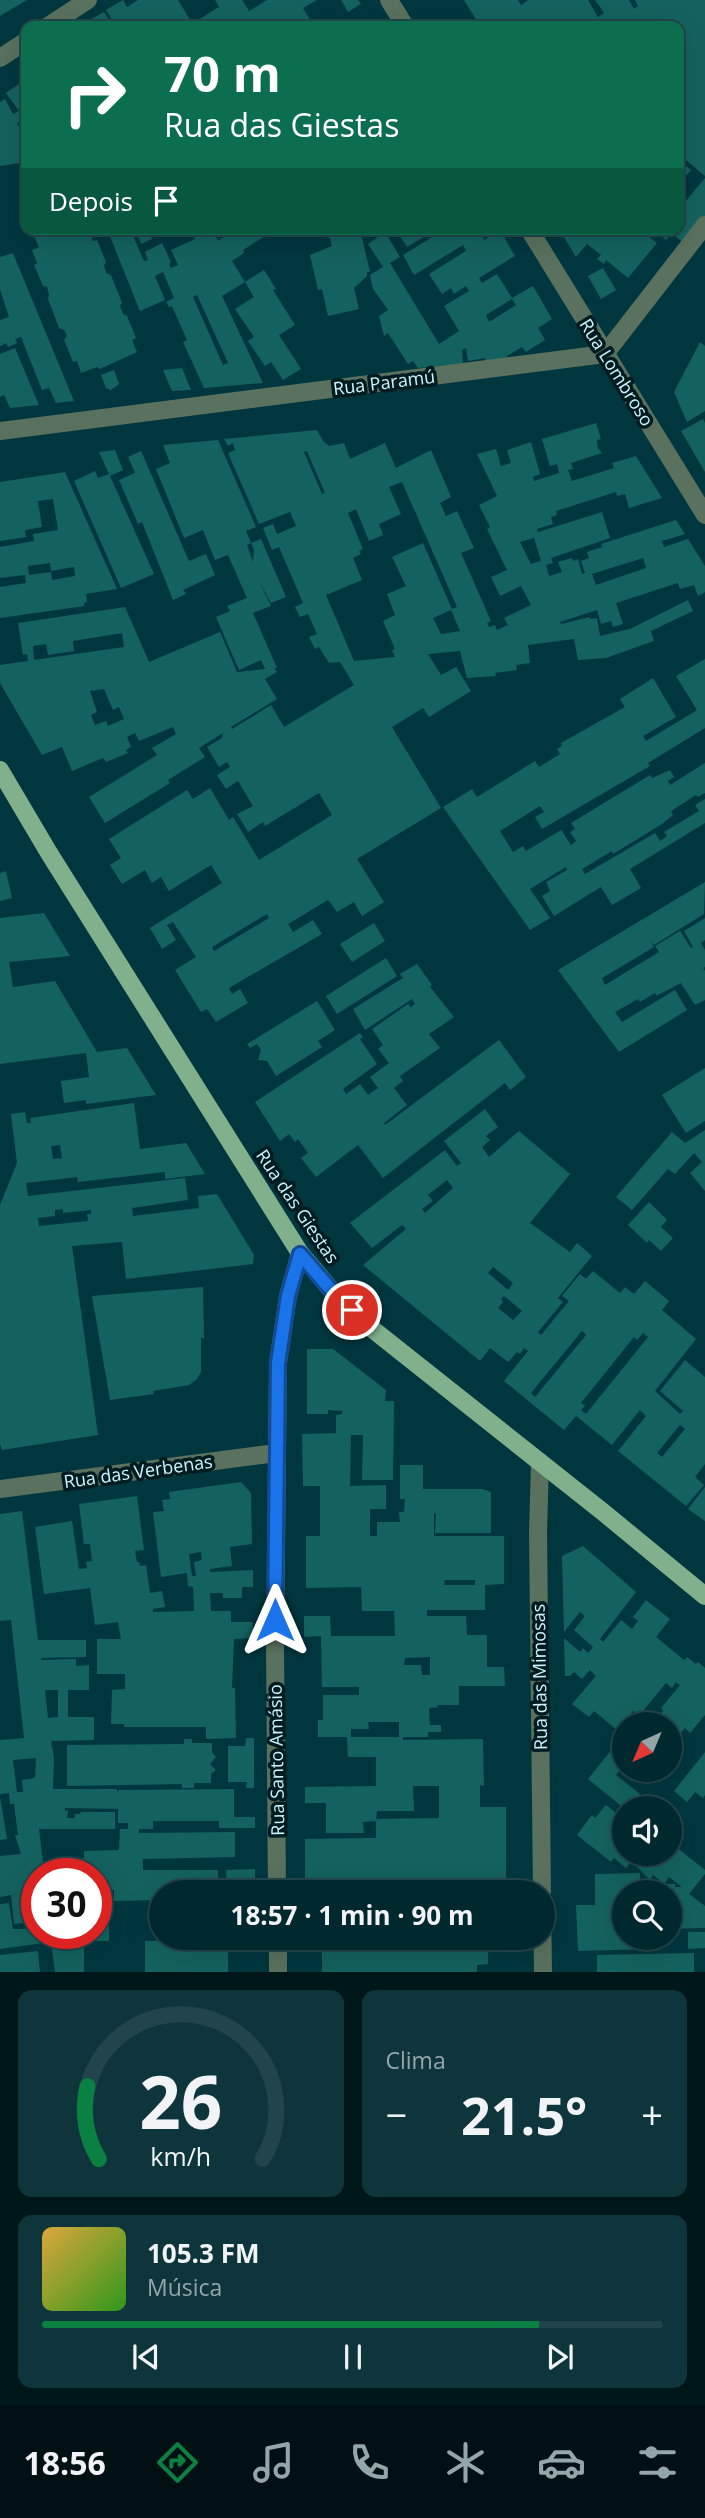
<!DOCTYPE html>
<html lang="pt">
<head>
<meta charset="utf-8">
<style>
	body { margin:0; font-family:"Open Sans",sans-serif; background:#0e353b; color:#f1f3f6; height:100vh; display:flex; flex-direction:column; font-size:26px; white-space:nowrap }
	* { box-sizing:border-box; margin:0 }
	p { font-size:23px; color:#95a6aa }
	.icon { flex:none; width:38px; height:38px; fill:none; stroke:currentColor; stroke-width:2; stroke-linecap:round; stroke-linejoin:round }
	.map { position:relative; height:1972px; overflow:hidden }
	.details { display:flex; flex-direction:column; gap:18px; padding:18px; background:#00171a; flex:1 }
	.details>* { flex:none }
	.hud { position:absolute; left:21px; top:21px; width:663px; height:214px; border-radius:14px; box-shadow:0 7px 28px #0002,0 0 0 2px #22454b; background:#0b6e4f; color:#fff; overflow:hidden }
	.needle { width:46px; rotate:224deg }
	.fabs { position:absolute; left:612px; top:1712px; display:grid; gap:14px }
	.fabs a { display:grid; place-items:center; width:70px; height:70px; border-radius:50%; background:#00292f; box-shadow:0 7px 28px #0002,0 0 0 2px #22454b; font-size:35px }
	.speed { position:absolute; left:21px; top:1858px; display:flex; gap:14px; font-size:35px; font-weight:700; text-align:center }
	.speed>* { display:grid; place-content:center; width:91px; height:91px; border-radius:50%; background:#00292f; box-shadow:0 7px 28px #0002,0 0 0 2px #22454b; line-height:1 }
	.speed .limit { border:10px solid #d22; background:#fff; color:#111 }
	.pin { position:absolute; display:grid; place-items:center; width:60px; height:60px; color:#fff; margin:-30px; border:4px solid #fff; border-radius:50%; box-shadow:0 2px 7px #0007 }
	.me { position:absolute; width:77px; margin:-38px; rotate:0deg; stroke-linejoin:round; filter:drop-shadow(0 0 5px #0008) }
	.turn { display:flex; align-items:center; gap:24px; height:147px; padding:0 28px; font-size:32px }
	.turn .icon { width:91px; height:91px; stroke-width:2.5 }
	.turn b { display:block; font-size:49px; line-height:60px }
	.then { display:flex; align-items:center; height:66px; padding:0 28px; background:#0003; gap:14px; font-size:26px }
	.big { font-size:52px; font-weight:700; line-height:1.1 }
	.details .card { flex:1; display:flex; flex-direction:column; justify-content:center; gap:10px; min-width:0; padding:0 24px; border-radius:14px; background:#0e353b }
	.details .dial { align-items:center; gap:0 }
	.dial svg { height:182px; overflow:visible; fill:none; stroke:#22454b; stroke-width:7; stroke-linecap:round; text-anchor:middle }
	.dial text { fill:#f1f3f6; stroke:none }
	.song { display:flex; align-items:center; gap:21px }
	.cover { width:84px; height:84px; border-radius:10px; background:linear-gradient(135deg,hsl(40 70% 55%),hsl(110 70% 35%)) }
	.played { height:7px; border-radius:4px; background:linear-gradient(90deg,#0b8043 80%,#22454b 80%) }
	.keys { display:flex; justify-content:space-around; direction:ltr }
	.heat { display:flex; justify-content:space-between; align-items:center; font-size:38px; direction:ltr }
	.details .tiles { flex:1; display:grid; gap:18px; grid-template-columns:1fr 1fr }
	.card:last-child { grid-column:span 2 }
	.trip { position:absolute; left:149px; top:1880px; width:406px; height:70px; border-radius:35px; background:#00292f; box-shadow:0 7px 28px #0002,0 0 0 2px #22454b; font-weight:700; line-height:70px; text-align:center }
	.menu { display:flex; height:112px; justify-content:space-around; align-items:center; background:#001013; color:#95a6aa }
	.menu .icon { width:49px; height:49px }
	.menu .current { color:#0b8043 }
	.menu b { font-size:32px; color:#f1f3f6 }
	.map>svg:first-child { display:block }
	.building { fill:#14625f; fill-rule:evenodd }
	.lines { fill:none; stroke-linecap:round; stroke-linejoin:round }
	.minor { stroke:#59715e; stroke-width:18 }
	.major { stroke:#80b18c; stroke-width:18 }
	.route-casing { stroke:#114b97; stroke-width:18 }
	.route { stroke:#1a73e8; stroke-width:12 }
	.labels { text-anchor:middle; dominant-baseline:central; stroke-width:7; stroke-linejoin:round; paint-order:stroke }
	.street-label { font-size:18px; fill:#cbf5fe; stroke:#001c21 }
</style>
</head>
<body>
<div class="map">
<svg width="705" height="1972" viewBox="0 0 705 1972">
	<rect width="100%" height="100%" fill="#00373f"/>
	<path class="building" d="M0,0H27L0,16Z
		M123,0L127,7L138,0H178L194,26H116L106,10Z
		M215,0H242L249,11L267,0H317L303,8L314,26H289L285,19L276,26H202L198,20L219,7Z
		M341,0H358L361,4L348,12Z
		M464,0H518L521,5L528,0H588L598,17L604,13L595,0H629L634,9L638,6L635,0H705V176L679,154V26H480Z
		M104,12L113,26H79Z
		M26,79V118L17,123L26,140V162L0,166V102L5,99L13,114L19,111L6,93Z
		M679,160L691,170L679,184Z
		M705,178V218L685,244L671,233L666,240L653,229H679V209Z
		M31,229H60L63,237L70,234L71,236L88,230L93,241L97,240L106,262L104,266L106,273L111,275L122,303L120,306L123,314L127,316L136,338L132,340L137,352L100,369L97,367L81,373L77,361L73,362L64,340L67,336L64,330L59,328L48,299L49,294L47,287L43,286L34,265L37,263L32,250L39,247Z
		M107,229H130L144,261L148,260L145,252L162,243L171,262L169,264L171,268L178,265L171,250L195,239L191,229H224L215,235L218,241L236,229H276L243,250L244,253L232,261L245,282L264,270L276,289L273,290L295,325L279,335L301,369L283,380L271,362L265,366L248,341L254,337L235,309L254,297L245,282L222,296L263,383L204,388L183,342L187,340L172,306L169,307L166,302L174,298L163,272L155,276L165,300L140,311ZM197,295L228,363L223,365L193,297Z
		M135,229H148L152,239L141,244Z
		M328,229H360L370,272H367V276L354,288L359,309L328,316L322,289L318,290L310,255L332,246L330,238L322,235Z
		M388,229H437L407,247L399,234L393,237Z
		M445,229H486L480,233L484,240L500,230L515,256L479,278L482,283L497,274L512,298L533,286L552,319L538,328L545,340L526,352L522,347L507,356L509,360L485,362V358L468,361L466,348L462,350L463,364L418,368L413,361L408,364L388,333L384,336L379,316L388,310L373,289L370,275L383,267L368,244L385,232L400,257L390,263L439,344L459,331L444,306L469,291L466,286L454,294L451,288L442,294L429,274L466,251L463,245L414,275L403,255ZM512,299L516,305L489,322L486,315Z
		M559,229H639L657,243L628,278L606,260L604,264L597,259L601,255L587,244L576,257Z
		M13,253L24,280L74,401L56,403L49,388L42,390L21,337L15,339L17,343L8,347L6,343L0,346V320L9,317L0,289V257Z
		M603,268L616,290L601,299L588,276Z
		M700,342L705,346V411L687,422L674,392Z
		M15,348L30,384L39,405L10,408L4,395L0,397V354Z
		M182,368L191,390L172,391L163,370Z
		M114,370L119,384L111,390L106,388L101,375Z
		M703,419L705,423V472L681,431Z
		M596,423L601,439L597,440L598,448L602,453L571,463L573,469L568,470L572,481L614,468L612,463L636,456L662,498L629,508L625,494L617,496L616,492L556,511L557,515L551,517L553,524L537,529L538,532L602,512L610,538L551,558L553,563L546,565L549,576L562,572L558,562L572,558L573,561L578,559L582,574L585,573L581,561L589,558L587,552L602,547L601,544L676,520L685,534L662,541L664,547L688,539L705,566V592L698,596L694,585L680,589L678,583L616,603L623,624L613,627L611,621L601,624L597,610L560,622L561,624L590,617V619L597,618L600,636L630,629L688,600L693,611L651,631L654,641L606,658L578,660L574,639L528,645L530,663L516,665L517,670L495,673L496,676L467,678L460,651L428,654L441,675L456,667L471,691L429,717L423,708L392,727L441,808L357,859L384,902L362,916L354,902L337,912L328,900L288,924L293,932L313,920L322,934L229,988L232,994L240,989L248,1003L216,1022L207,1009L201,1012L175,970L196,957L173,922L167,925L176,940L162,949L150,928L222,883L211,865L169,891L161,877L152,883L145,870L122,884L110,865L121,858L109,839L187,790L193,799L210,788L229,820L233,817L259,860L332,815L319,793L265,826L263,822L248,832L237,814L253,806L238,781L226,789L217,775L230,767L227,762L219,767L207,747L222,738L223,733L199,748L205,757L168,780L170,783L105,823L89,797L157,755L152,748L176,734L173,727L139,741L135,733L127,737L131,747L126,750L128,753L106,762L103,758L72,771L62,747L42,755L0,683V665L28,661L27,654L23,655L18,623L125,607L149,662L220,632L237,672L265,669L261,660L239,670L216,617L230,611L227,606L247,598L228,555L215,560L203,530L184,538L156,469L170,463L163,445L218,440L256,527L246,531L251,543L247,545L253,562L254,550L251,543L261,539L286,597L271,603L259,581L271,606L253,613L277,668H274L277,672L265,679L277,699L231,727L232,729L271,705L284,727L354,685L340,662L329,663L319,647L315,649L309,637L317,634L308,614L300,617L295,607L303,603L279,547L272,550L263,528L273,524L277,534L296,526L290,512L259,524L228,453L235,450L233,443L228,446L224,439L317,430L323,441L329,446L344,443L350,459L385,443L396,468L431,450L451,497L440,503L446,516L457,511L474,548L461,553L491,621L487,623L489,627L495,625L497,630L508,625L504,618L531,605L521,586L500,596L491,577L507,570L487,529L490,527L479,505L497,496L477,454L496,449L501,466L511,463L507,450L531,442L540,474L533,477L534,481L559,473L557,464L550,466L542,439ZM307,451L325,493L322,494L304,452ZM402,482L457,607L452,609L423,543L392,557L406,586L387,594L395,615L383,621L395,649L392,650L395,657L354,661L326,595L362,580L353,558L361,554L359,551L363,549L348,513L356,509L369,541L383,535L379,524L401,514L389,487ZM534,538L541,561L531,564L520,542ZM643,558L646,568L596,585L592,574ZM451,610L460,631L441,634L433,618ZM122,633L124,647L34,660L33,646L46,644L48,655L74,651L73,641ZM104,689L113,710L119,707L124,719L108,726L106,721L95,725L91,715L97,712L90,691ZM267,914L269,918L214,951L212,947Z
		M115,450L123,470L110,476L154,574L121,588L74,481L95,471L98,478L109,474L99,452Z
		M141,451L189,561L206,554L215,575L183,590L186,594L173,600L142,522L138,524L119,480L135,473L128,457Z
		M65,472L117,589L86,594L87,602L84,603V606L0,618V587L26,583L25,575L0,578V547L34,541L33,534L58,530L53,499L38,501L42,527L25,530L26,537L0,541V482ZM50,563L51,571L74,567L75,576L52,580L51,572L29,575L28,566Z
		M705,659V728L648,763L650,766L542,829L535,817L544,812L540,806L500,831L513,852L523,846L526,851L561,830L571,845L576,841L570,832L575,829L571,823L650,775L652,778L670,770L674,777L668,781L670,785L705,763V793L698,797L696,795L671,811L673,815L662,824L613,854L612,851L582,869L585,874L655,833L660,841L667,836L664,832L699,811L695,805L705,799V823L630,869L641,888L612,905L601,887L554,916L542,896L550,891L546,882L567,870L566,867L530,889L550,918L530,930L443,807L472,789L477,797L535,761L539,767L560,754L557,749L562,746L561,743L625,707L620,699L653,678L676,717L643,736L646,741L697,710L676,676Z
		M6,871L12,898L0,901V873Z
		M705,882L704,914L654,945L650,940L654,947L602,978L605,985L659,952L655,946L680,931L691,948L693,947L684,931L705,918V940L701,943L705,950V967L703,968L705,971V1000L695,1005L681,983L656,996L655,993L640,1002L638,999L615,1012L622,1022L675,990L687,1010L619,1052L558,970Z
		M44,913L70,956L9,962L13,987L55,981L97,1052L127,1048L156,1095L86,1104V1100L64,1103L61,1081L89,1077L86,1053L0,1064V918Z
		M374,923L385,941L352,962L340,944Z
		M386,958L397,976L337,1014L326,996Z
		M417,964L432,985L430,987L454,1017L429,1034L440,1048L400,1076L403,1081L394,1088L407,1105L384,1123L385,1125L499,1040L526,1077L510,1090L505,1083L383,1178L358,1145L316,1177L301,1158L308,1153L298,1139L295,1142L289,1134L280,1141L255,1102L360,1033L363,1037L360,1039L377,1064L343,1089L346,1094L360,1084L368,1095L378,1088L370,1077L389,1063L378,1049L383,1045L372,1029L408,1004L411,1007L415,1004L412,999L365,1030L353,1009L403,978L400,974Z
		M317,1001L335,1030L318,1041L322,1047L276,1076L267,1061L258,1060L261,1050L257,1044L250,1048L247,1044Z
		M705,1068V1121L686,1133L662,1095Z
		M134,1103L140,1149L186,1143L205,1174L165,1179V1172L78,1182L77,1177L26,1183L28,1196L185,1178L188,1200L132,1208L133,1216L199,1208L198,1196L217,1194L254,1255L253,1264L126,1279L122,1242L72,1246L98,1435L2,1450L0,1444V1205L17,1163L11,1114L25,1112L27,1123H31L30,1118ZM60,1145L62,1158L53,1159L51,1146ZM63,1209V1213L91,1210V1214H87L88,1221L39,1226L38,1218L55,1216V1210Z
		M485,1109L498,1127L486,1136L490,1140L482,1147L489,1157L519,1131L570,1174L530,1223L570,1252L577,1243L592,1256L558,1298L563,1302L538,1332L541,1335L569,1301L562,1296L580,1274L586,1279L593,1271L620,1293L625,1287L634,1294L645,1281L669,1301L662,1310L696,1339L655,1391L680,1414L683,1411L660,1391L685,1360L705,1377V1464L695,1477L704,1485L686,1506L618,1451L646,1416L640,1410L612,1445L576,1416L564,1430L504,1381L528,1351L524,1348L520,1354L517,1352L508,1362L490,1348L480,1361L363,1265L406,1229L402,1225L372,1248L350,1223L445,1150L457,1166L461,1163L444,1141ZM447,1180L453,1188L425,1213L422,1209L433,1201L428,1195ZM493,1267L513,1283L508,1290L488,1273ZM504,1296L522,1311L513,1320L498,1308L503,1302L501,1299ZM582,1331L586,1335L535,1397L531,1393ZM643,1333L648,1337L586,1414L581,1410L585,1406L581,1403L634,1337L637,1340ZM680,1425L685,1429L662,1457L657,1453Z
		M705,1130V1191L690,1173L702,1162L694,1153L675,1174L668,1169L632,1210L616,1197L672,1132L685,1143Z
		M649,1202L667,1220L661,1227L673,1238L661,1251L649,1240L647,1243L628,1225Z
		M203,1287L204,1338H201V1372L197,1379L189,1385L153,1391L154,1394L110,1400L92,1296Z
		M307,1349H333L386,1390L385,1401H394L393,1480H362L363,1435H351L350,1486L386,1485V1509H370V1536H377V1522H400L399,1512H404L405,1499H400V1465H423V1489H482L491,1492V1533H435L436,1514L434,1513V1536H504V1584L485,1585V1610H427V1616H466L467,1635H487V1667H504L505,1686H459V1705H437L438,1707L429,1708L430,1725H441V1732H428V1737H403V1740L483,1739L484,1786L480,1785V1807H506V1882L418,1883V1880H411V1882H398L397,1887H425V1892H347V1887L371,1888V1881L305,1882V1839L376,1838V1819L439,1818V1786H413L414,1811H377L376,1821L363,1822L364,1833H326V1803H305V1787L376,1786V1757H348L347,1737H318V1720H323V1695H359V1687H322L321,1636L304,1637V1616H330L331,1636H395L394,1611H362L361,1587L306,1588V1536H320V1486H303L302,1434L336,1433V1415L342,1414V1411L328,1410V1414H307ZM445,1580H475V1585H444ZM430,1657V1675H422L421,1665H404L405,1658ZM368,1722H399V1737H351V1729H369Z
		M241,1482L251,1493L252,1544L230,1547L232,1566L210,1569V1572L253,1570V1587H242V1598H223V1593H210L211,1611H231V1622H253V1638L234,1639L232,1688H235L236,1738L206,1739V1727H124V1724H111L112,1690L125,1689V1674H97V1639H121L118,1622L95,1625L90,1588L44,1594L35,1527L72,1521L79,1569L87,1568L86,1562L92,1561L90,1544H84L79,1504L137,1496L144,1550L135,1551L137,1562H139L140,1566L146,1565L150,1593L162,1591L165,1607L153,1609V1612L194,1611L193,1587L188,1586L187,1573L161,1577L153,1512L164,1511L162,1500L170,1499L169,1492ZM201,1552L202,1560L194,1562L196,1576H192L189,1554Z
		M705,1487V1521L688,1509Z
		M22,1511L38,1640H86V1657L41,1658V1660L76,1659V1666L89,1665V1690H68V1717H94V1740L51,1741L54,1757L53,1789H117V1794L118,1790L234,1789V1817H255V1828H219V1821H153V1829H139V1833L235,1832V1857L143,1859V1870H218V1892H161V1900L114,1901V1890H96V1874H37V1934H96V1906H109V1941H84V1972H55L51,1942L0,1949V1904L9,1903L13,1929H30V1922L14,1924L11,1895L0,1897V1856L21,1854L15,1835H18L14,1804H10L9,1793L0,1794V1740L24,1738L11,1620L0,1621V1514ZM45,1690H58V1717L48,1718ZM36,1758L35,1778L22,1780L23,1792H17L13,1760ZM65,1808L118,1809V1823H128V1829H120L119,1850L84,1851V1858H53V1871H44L39,1829H115V1812H81L80,1814H75V1818H67L68,1810L65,1811Z
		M583,1546L636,1592L600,1639L603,1642L621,1620L632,1629L638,1621L633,1617L646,1600L670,1619L656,1637L684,1660L687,1657L696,1664L698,1662L705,1668V1715L690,1733L685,1728L670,1746V1724H652L663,1711L661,1708L680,1685L676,1682L672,1688L666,1683L639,1716L633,1711L617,1730L594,1711L589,1717L572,1704L596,1676L590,1670L582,1679L574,1672L570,1676H565L564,1638L580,1652L583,1648L588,1653L593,1647L574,1630L585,1616L580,1612L564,1632L562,1556Z
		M625,1733V1764L616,1775L640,1794L637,1799L647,1808L625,1809L588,1779Z
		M246,1738H254V1788H246L247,1782H228V1746H245Z
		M184,1739H192V1743H212V1752L216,1757L210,1764L216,1770L211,1774V1783H194V1788H182V1784L67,1786V1745L184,1744Z
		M705,1752V1795L703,1798L695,1792L687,1802L674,1791Z
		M637,1769H650L656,1775L648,1785L634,1773Z
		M0,1797L7,1839L0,1840Z
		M606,1805L621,1817L625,1814V1853H670V1842L705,1870V1874L689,1894L705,1906V1928L670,1929V1892H625V1937H653V1949L578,1951L576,1905H595V1874L640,1873V1884H675V1887H682L669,1877L664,1884L653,1875L650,1880L631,1861L626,1868L614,1858L611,1862L577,1835L592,1815L595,1818Z
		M255,1869V1892H227L226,1870Z
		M486,1886V1892H443V1887Z
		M688,1932H705V1948L688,1949Z
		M421,1937L488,1940V1964L477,1965V1972H322V1940H392V1950H421Z
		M228,1940V1972H145V1941Z
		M38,1951L40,1972H0V1955Z
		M694,1953V1972H597V1955Z"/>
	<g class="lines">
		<path class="minor" d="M389,0L405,26
			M48,26L88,0
			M0,58L26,41
			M529,229L705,515
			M0,431L605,354L705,225
			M540,1462L538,1533L542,1892
			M0,1489L276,1453
			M277,1892L275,1647L278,1363L288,1296L300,1253
			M542,1902L543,1972
			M278,1937V1972"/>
		<path class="major" d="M0,770L49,853L300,1253L333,1292L371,1328L603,1512L705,1596"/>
	</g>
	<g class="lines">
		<g class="route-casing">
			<path id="route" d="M275,1620L278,1363L288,1296L300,1254L333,1292L352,1310"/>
		</g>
		<use href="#route" class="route"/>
	</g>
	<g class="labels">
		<g class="street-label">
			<text transform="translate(617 372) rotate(58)">Rua Lombroso</text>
			<text transform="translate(384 382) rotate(-7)">Rua Paramú</text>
			<text transform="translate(298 1206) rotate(56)">Rua das Giestas</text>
			<text transform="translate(138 1471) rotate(-8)">Rua das Verbenas</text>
			<text transform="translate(539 1677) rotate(-91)">Rua das Mimosas</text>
			<text transform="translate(276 1760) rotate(-91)">Rua Santo Amásio</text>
		</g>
	</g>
</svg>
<div class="fabs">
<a><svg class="needle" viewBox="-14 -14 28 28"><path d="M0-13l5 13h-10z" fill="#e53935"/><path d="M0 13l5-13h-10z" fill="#95a6aa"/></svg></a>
<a><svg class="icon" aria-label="sound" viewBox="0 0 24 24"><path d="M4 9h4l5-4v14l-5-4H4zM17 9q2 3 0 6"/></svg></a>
<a><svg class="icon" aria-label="search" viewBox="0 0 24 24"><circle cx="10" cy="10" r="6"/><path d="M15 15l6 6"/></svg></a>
</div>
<div class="speed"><div class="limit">30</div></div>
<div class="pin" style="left:352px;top:1310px;background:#d93025"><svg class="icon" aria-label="arrive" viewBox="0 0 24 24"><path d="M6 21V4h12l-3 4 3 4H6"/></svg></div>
<svg class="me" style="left:275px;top:1620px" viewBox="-20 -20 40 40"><path d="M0-17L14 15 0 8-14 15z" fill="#1a73e8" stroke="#fff" stroke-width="4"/></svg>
<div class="trip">18:57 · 1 min · 90 m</div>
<div class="hud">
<div class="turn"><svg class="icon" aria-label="right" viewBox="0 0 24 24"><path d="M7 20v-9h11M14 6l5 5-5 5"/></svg><div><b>70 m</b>Rua das Giestas</div></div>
<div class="then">Depois<svg class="icon" aria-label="arrive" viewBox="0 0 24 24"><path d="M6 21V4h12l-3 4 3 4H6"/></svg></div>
</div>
</div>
<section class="details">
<div class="tiles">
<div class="card dial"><svg viewBox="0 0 100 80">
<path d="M14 69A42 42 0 1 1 86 69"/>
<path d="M14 69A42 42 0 0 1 9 37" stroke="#0b8043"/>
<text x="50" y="56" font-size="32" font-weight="700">26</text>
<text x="50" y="72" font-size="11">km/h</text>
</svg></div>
<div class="card"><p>Clima</p>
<div class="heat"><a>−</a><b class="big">21.5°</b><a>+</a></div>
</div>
<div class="card">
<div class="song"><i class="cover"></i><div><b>105.3 FM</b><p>Música</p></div></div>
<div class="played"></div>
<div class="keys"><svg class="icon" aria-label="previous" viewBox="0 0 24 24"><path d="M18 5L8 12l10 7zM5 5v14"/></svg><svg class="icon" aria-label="pause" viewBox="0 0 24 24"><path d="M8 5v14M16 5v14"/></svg><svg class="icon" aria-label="next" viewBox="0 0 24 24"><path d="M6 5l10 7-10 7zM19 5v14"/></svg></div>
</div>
</div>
</section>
<nav class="menu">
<b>18:56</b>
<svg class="icon current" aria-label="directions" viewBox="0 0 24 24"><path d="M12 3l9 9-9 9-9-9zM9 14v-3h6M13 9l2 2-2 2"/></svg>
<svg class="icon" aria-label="music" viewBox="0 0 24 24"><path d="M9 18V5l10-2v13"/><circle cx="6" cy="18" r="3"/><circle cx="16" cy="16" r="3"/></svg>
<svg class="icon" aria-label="phone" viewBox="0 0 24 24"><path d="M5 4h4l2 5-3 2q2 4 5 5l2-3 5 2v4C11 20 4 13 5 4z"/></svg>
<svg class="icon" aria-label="climate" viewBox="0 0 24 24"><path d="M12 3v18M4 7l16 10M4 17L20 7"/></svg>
<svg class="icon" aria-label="car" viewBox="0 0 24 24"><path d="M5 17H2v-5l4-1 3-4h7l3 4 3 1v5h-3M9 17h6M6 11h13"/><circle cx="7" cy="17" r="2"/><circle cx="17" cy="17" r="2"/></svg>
<svg class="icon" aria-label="filters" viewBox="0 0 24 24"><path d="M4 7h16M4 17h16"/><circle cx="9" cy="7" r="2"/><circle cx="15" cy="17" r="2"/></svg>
</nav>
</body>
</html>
